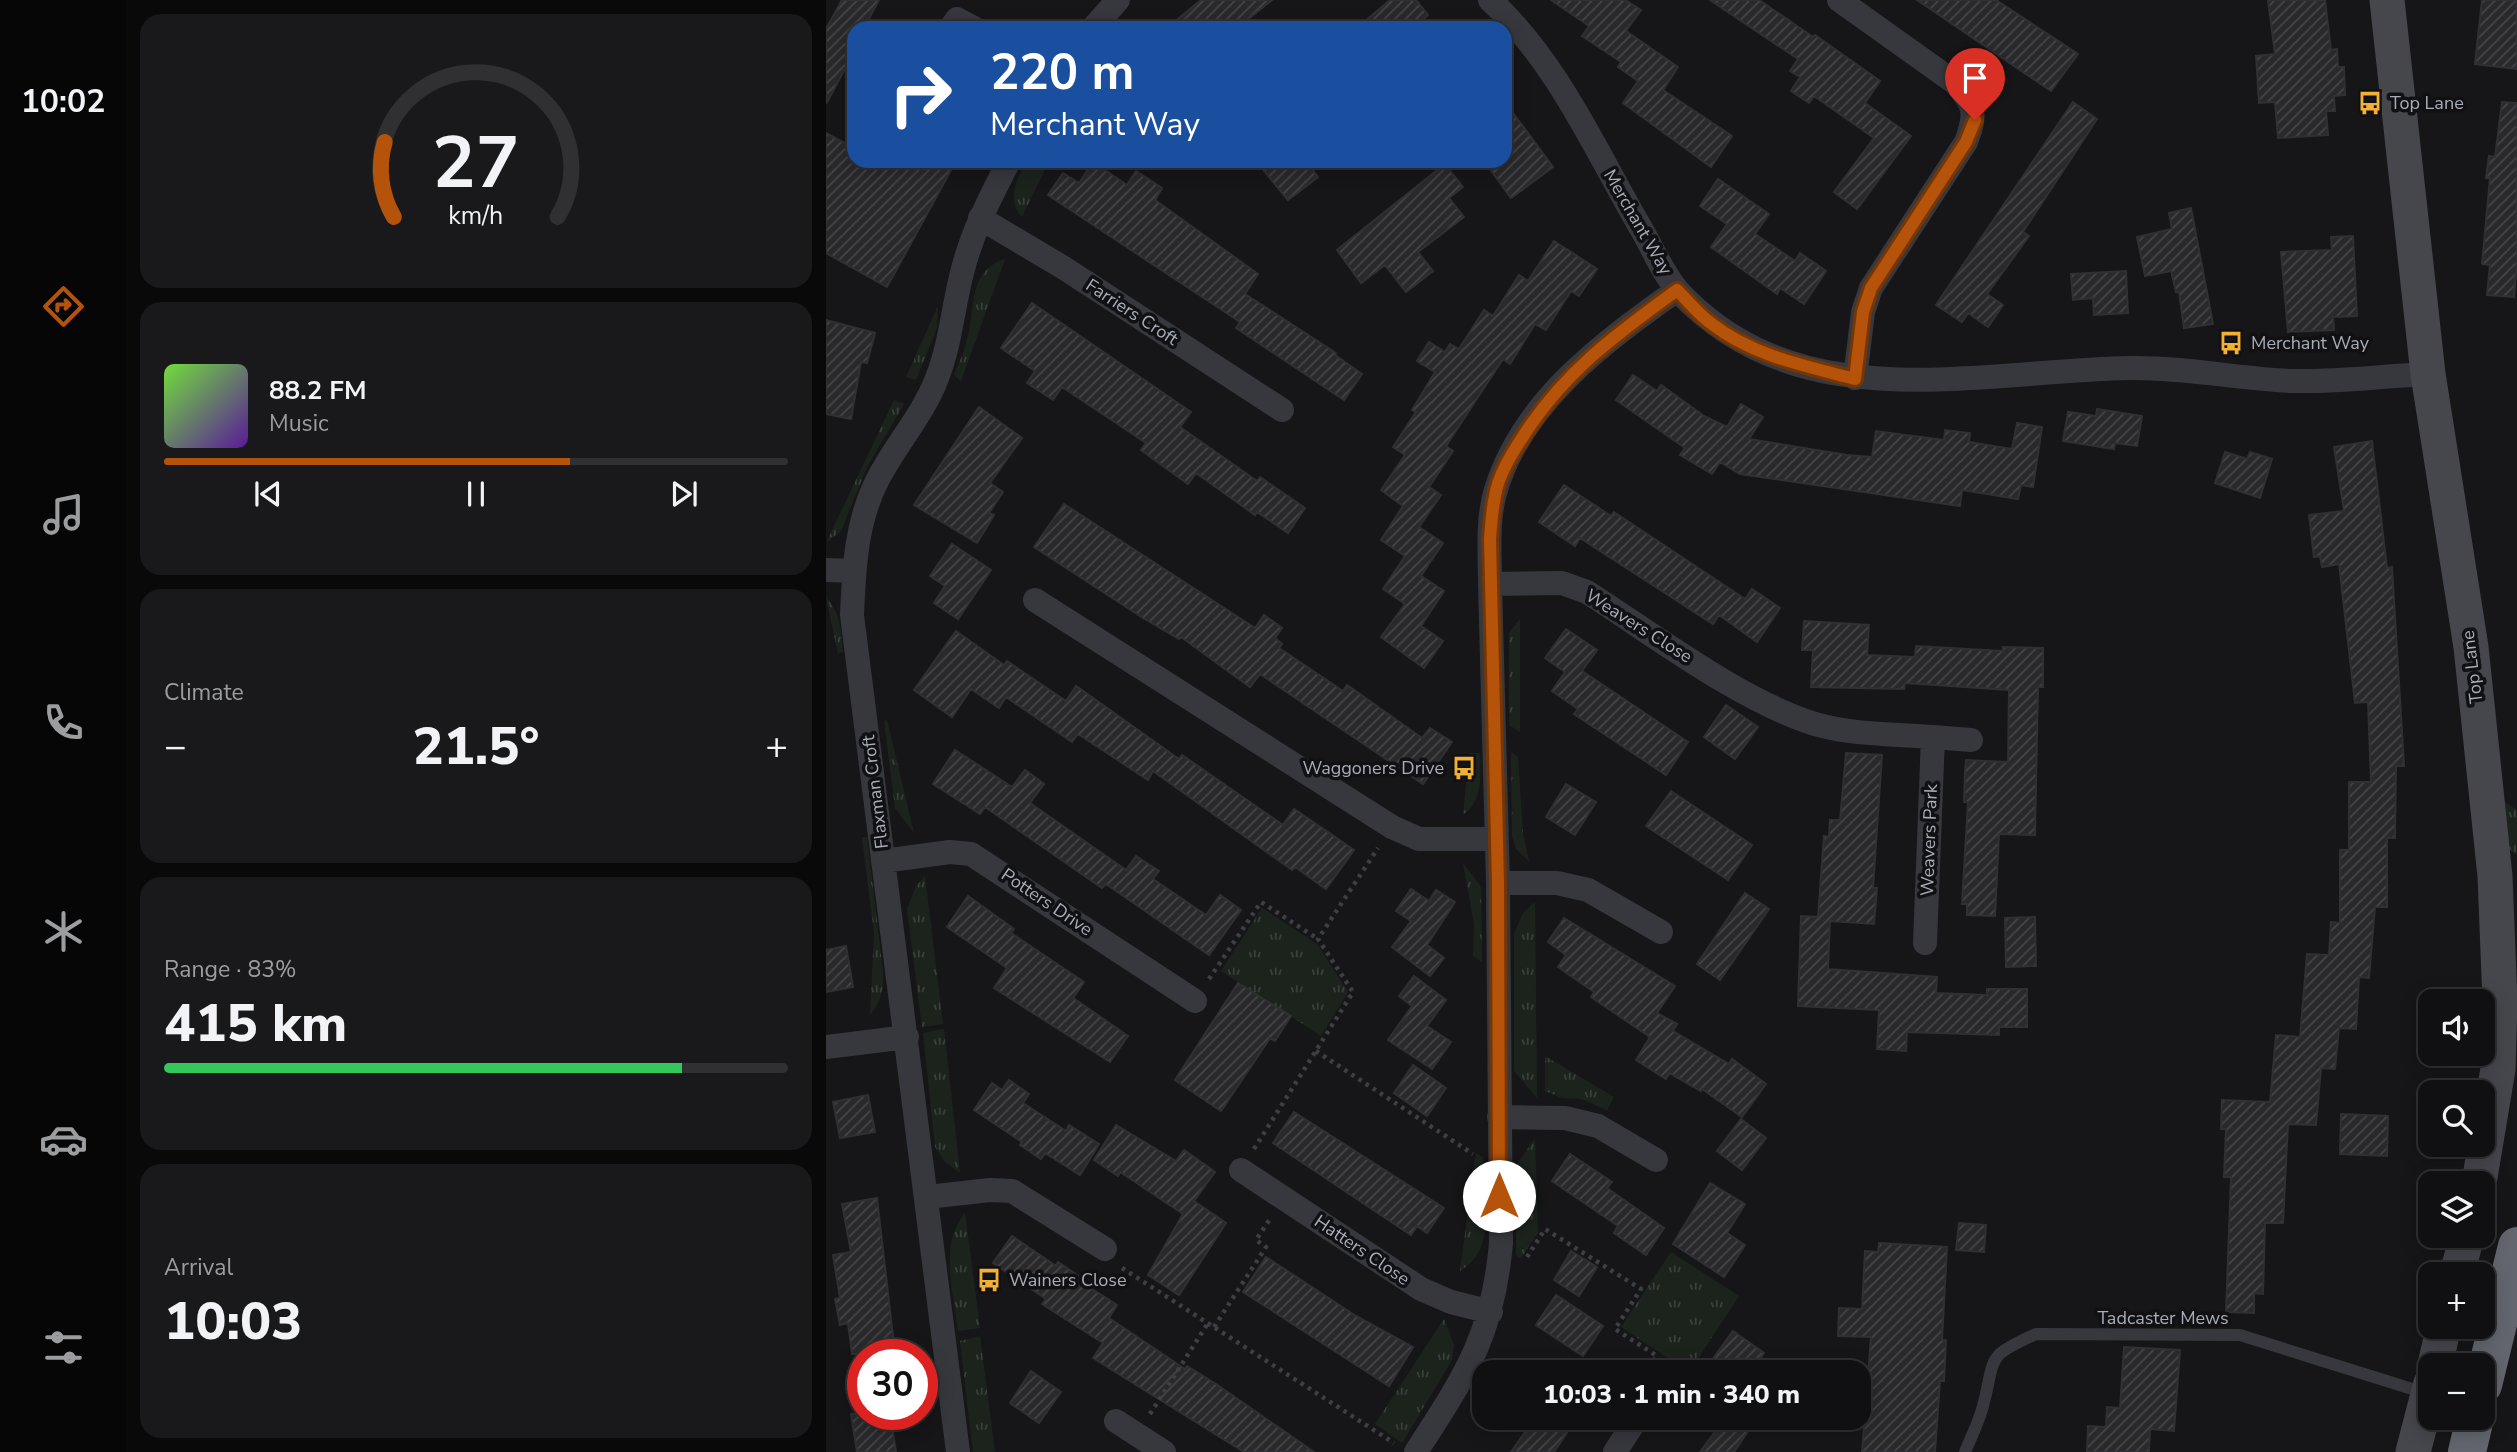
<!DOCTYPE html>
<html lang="en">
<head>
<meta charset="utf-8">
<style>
	body { margin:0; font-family:"Nunito Sans",sans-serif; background:#19191b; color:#f1f3f6; height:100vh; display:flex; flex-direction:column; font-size:26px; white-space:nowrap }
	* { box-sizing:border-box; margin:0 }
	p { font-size:23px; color:#9c9d9f }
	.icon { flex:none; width:38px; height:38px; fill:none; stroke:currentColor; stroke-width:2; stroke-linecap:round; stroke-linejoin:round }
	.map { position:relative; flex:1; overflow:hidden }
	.drawer { display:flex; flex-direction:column; gap:14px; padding:14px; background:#09090a; width:700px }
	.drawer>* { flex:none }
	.guide { position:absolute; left:21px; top:21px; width:665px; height:147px; border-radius:21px; box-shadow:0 4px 18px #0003,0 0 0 2px #303032; background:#1a4fa0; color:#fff; overflow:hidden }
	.controls { position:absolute; left:1592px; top:989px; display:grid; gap:14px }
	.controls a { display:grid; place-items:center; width:77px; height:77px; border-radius:14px; background:#101012; box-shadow:0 4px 18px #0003,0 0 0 2px #303032; font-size:35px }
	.speed { position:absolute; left:21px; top:1339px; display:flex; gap:14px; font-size:35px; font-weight:700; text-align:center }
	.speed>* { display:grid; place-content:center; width:91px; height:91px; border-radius:50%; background:#101012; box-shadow:0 4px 18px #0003,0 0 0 2px #303032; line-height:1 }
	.speed .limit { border:10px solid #d22; background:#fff; color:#111 }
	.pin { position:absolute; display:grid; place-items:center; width:60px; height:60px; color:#fff; margin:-72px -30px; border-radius:50% 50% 50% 0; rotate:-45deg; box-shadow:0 0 7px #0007 }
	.pin .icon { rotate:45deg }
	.me { position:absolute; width:77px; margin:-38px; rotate:0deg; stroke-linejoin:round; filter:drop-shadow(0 0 5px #0008) }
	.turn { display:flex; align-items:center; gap:24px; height:147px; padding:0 28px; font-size:32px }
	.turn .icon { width:91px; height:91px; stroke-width:2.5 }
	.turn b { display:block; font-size:49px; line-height:60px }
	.big { font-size:52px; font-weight:800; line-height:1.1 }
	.drawer .widget { flex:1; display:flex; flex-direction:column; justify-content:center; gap:10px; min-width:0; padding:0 24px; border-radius:21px; background:#19191b }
	.drawer .dial { align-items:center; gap:0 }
	.dial svg { height:182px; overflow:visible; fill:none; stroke:#303032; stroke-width:7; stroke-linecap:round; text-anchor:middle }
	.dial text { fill:#f1f3f6; stroke:none }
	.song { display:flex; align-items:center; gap:21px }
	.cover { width:84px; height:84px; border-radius:10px; background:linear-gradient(135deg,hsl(100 70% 55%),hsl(270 70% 35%)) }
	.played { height:7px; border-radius:4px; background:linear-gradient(90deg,#b45309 65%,#303032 65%) }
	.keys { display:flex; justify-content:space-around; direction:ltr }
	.heat { display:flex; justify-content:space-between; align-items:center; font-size:38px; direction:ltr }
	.charge { height:10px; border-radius:5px; background:linear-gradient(90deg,#34c759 83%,#303032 0) }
	.trip { position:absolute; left:646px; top:1360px; width:399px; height:70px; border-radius:21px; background:#101012; box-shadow:0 4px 18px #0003,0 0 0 2px #303032; font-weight:800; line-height:70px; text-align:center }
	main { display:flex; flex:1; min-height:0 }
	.dock { display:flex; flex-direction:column; width:126px; justify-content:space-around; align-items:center; background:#060607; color:#9c9d9f }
	.dock .icon { width:49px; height:49px }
	.dock .on { color:#b45309 }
	.dock b { font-size:32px; color:#f1f3f6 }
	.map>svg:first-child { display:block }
	.grass { fill:url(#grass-tufts) }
	.building { fill:url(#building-hatch); stroke:#303034; stroke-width:2 }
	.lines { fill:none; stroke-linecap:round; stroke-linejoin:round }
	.path { stroke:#3d3f44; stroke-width:4.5; stroke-dasharray:3.5 5; stroke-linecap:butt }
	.lane { stroke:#37383d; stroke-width:12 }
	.street { stroke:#37383d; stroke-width:24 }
	.secondary { stroke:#45474d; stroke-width:35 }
	.highway { stroke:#63666e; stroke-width:38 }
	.route-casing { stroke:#753606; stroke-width:18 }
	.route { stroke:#b45309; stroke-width:12 }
	.labels { text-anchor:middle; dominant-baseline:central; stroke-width:7; stroke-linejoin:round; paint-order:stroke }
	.poi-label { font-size:18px; fill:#a8adb8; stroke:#111113; text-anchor:start }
	.street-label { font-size:18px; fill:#a8adb8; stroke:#111113 }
</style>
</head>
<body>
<main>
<nav class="dock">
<b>10:02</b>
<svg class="icon on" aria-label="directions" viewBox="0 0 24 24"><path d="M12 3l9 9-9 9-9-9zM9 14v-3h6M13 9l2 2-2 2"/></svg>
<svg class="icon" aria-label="music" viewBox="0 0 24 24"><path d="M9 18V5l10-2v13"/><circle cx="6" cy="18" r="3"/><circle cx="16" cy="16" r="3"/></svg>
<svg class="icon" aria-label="phone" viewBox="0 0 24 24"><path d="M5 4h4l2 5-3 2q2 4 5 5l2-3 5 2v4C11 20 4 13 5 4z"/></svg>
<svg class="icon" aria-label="climate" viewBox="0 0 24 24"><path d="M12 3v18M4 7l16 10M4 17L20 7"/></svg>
<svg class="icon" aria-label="car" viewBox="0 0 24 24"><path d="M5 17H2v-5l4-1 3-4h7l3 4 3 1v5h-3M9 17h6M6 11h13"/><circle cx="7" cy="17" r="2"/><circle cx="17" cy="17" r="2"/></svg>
<svg class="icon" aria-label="filters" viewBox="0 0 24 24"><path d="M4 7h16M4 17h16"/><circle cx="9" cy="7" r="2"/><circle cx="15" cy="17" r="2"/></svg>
</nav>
<section class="drawer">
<div class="widget dial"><svg viewBox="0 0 100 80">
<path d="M14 69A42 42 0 1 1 86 69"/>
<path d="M14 69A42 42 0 0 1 10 36" stroke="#b45309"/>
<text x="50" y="56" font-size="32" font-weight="700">27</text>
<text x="50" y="72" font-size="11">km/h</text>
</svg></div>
<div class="widget">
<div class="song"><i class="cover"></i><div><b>88.2 FM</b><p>Music</p></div></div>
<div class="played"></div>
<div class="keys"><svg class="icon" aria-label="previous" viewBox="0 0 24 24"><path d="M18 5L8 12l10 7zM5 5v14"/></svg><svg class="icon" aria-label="pause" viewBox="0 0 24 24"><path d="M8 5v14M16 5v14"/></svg><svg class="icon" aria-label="next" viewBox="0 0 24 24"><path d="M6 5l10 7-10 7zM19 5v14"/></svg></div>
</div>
<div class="widget"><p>Climate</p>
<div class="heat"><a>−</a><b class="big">21.5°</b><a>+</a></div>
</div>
<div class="widget"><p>Range · 83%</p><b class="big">415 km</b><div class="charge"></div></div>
<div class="widget"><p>Arrival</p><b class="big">10:03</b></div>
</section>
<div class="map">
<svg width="1691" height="1452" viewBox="0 0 1691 1452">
	<defs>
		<pattern id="grass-tufts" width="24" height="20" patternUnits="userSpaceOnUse" patternTransform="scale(1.75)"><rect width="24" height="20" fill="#1c231d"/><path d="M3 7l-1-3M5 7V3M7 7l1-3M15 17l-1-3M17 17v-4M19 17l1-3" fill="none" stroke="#3a403c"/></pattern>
		<pattern id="building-hatch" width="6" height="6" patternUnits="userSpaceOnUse" patternTransform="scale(1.75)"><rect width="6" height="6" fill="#29292c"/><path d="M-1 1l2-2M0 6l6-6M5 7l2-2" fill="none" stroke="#454548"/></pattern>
	</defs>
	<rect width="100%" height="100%" fill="#161618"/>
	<path class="grass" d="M201,161H223L196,217C180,201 191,177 201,161Z
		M179,259L135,381L128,375C132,365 137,354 140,344C150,313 140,271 179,259Z
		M112,306L111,328L90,380L80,377Z
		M68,400L78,404L41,467L15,531L0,543Z
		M0,598C15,613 15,632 17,652L12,653Z
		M694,619V732L683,725V633Z
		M61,720L88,833L69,808L58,721Z
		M685,752L692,757L697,834L703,861L690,849L686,836Z
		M643,753H654C654,775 658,800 637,815Z
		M1679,802L1691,810V855L1682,848Z
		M36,837H41L57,971C58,989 56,1001 44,1015L48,933Z
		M637,863L655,887L656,962L647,956L648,924Z
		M99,876L117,1024L96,1027L81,909L90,886Z
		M709,902L711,1098L688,1071V934L697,913Z
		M436,908L491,944L522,992L495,1036L395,971Z
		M117,1029H118L134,1173L119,1162L109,1147L97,1033Z
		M719,1056L788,1097L781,1110L756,1099L736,1098L719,1091Z
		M709,1138L712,1233L695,1258L690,1255L691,1164Z
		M650,1153L657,1158C658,1195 672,1249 634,1271Z
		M139,1213L154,1328L132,1331C128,1292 112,1246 139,1213Z
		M845,1252L913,1296L863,1372L795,1327Z
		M618,1319L628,1345L626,1360L576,1443L549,1424Z
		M154,1336L169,1452H147L134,1341Z"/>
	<path class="building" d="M16,0H53L38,28H28V52L0,104V29Z
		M375,0H446L411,28H341Z
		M564,0H590L602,15L586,28H531Z
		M725,0H799L815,10L800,31L852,67L837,90L906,136L885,167L797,103L812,81L792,67L795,62L756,36L763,26Z
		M884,0H933L987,37L989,35L1054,81L1039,103L1085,136L1031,209L1008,192L1048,138L988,96L983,103L965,91L974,77L964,71L972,59Z
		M1091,0H1170L1252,54L1225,91Z
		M1442,0H1499L1505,50L1511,49L1512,67H1518L1519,95L1508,96L1509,111H1500L1502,135L1452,138L1449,102L1433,103L1430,56L1449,54Z
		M1656,0H1691V69L1649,64Z
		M679,102L727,167L685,198L661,165L667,161H679Z
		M1247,102L1271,119L1197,232L1203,236L1161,294L1177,305L1162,327L1142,313L1136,322L1110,305Z
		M1676,102L1691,103V261L1688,297L1661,295L1664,265L1656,264L1664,178H1660L1663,156L1669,157Z
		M0,133L28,148V161H130L61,287L0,253Z
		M430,161H480L492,177L462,200Z
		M267,162L301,185L310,171L336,188L329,200L432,274L419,294L510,353L509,355L536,374L518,400L410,328L414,322L222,195L237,173L253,183Z
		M619,164L637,187L623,198L638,217L592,252L607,271L580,292L559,265L535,283L511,250Z
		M892,179L943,214L929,234L969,261L974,253L1000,271L978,304L954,288L951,294L885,247L901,224L874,206Z
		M1365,208L1387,324L1358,328L1353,292H1350L1345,271L1319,276L1311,237L1346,229L1343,213Z
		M1527,236L1531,316L1507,317L1508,330L1462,332L1455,252L1506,250L1505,237Z
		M728,241L771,269L753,296L745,291L720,330L709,324L684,364L677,359L620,446L627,451L603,487L615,495L593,527L617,543L595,576L618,591L595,626L617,641L598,668L555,637L579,604L557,589L579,556L555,540L577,506L555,490L579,455L567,447L590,412L586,410L609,372L591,361L603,342L619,352L624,344L633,349L658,310L667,316L693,275L702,281Z
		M1300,271L1302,313L1268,315L1267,298L1247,300L1245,274Z
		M206,303L365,412L354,427L431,481L434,477L479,508L462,533L431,512L429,515L370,473L362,484L315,450L320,443L236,387L227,400L201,383L209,371L175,348Z
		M0,320L49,333L41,363L35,362L25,419L0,414Z
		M807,375L831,391L835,385L878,416L901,427L915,404L937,417L923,439L1021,455L1046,457L1050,431L1118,440L1119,430L1144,433L1143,442L1186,449L1191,423L1216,427L1207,487L1195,485L1192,499L1136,490L1134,506L914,474L894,462L886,474L854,455L859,448L790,400Z
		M153,407L196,438L164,483L177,492L163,513L168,515L151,543L88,505Z
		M1271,409L1316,416L1311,446L1289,443L1288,449L1237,441L1242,412L1270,416Z
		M1546,441L1561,568L1566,567L1578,766H1570L1569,838H1561V907H1549L1543,978L1533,977L1530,1029L1513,1028L1509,1069L1495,1068L1490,1125L1462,1124L1457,1223H1439L1437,1294L1428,1293V1313L1400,1312L1405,1177H1398L1400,1129H1395L1396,1100L1444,1102L1450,1035L1474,1037L1481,954L1503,955L1505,922L1514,923V850H1523V782H1545L1542,702L1529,703L1513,564L1496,567L1494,556L1488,557L1483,515L1518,511L1508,447Z
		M1399,452L1421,459L1424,452L1446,459L1434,498L1389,483Z
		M738,485L785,516L788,512L919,599L926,589L954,608L931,642L893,615L887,624L754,538L749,546L713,522Z
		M238,504L429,628L438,615L456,628L449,638L456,644L453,648L517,691L521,685L596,738L604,728L626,742L597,784L434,674L424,687L355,637L353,639L317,618L208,547Z
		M126,544L165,570L132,619L108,603L119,586L104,576Z
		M978,621L1043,625L1041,655L1089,657L1090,646L1177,651V647L1217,648V687H1212L1209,835L1173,834L1169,916L1141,915V904H1136L1142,802H1138L1139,772L1140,760L1182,762L1183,690L1079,683L1078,689L985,687L987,650H976Z
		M740,629L771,650L756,671L862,742L840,775L748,714L752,709L726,691L739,672L719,658Z
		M130,631L178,665L181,661L240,701L250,686L353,759L356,755L457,825L468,809L528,850L500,889L469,867L466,870L327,771L322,780L252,734L246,742L180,697L173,708L145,689L126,717L88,690Z
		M900,705L932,727L909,759L878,737Z
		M129,750L186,787L199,770L218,784L204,803L300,870L310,856L333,871L327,879L380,915L394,895L415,910L383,955L280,884L276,888L159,807L154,814L107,784Z
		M1020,753L1056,755L1047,888H1051L1048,924L1004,921L1002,969L1111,977L1110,993L1161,995V989H1201V1027H1173V1035L1081,1032L1080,1051L1051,1049L1053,1010L972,1006L975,916L992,917L998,836L1003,837L1004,820H1014Z
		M740,784L770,802L749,835L720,817Z
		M845,791L926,845L902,880L820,826Z
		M585,889L603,901L610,890L629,902L601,945L618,958L604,976L566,947L585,921L570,911Z
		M919,893L943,909L894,980L871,964Z
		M142,896L188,929L185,933L258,982L247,998L302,1036L284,1062L168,988L181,968L121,927Z
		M1209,917L1210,966L1180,967L1179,918Z
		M738,918L849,986L831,1013L851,1024L847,1031L903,1064L906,1059L940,1084L916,1117L876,1089L875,1091L843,1073L840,1079L810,1060L824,1037L765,997L768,992L732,967L740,955L722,942Z
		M20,946L27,987L0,992V950Z
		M588,976L620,1000L601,1026L625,1042L606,1069L562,1040L586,1006L573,996Z
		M412,983L465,1016L449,1041L444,1038L395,1111L349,1080Z
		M587,1065L620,1088L601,1116L568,1093Z
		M183,1080L203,1094L197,1103L240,1131L243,1125L273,1144L254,1175L219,1153L215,1159L194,1145L196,1142L148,1110L166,1083L176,1090Z
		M42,1095L49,1132L14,1138L7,1102Z
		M468,1112L618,1208L601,1233L591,1226L585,1235L447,1143Z
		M1515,1114L1562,1116L1561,1156L1514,1154Z
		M915,1119L940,1138L916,1170L891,1151Z
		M290,1125L350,1161L358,1150L389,1172L368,1201L400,1223L353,1295L322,1275L357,1214L294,1172L292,1176L268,1160Z
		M744,1154L786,1182L781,1188L838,1228L820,1255L788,1233L792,1226L726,1181Z
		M884,1183L919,1204L901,1233L919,1245L898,1277L847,1244Z
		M51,1198L69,1354H26L22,1323L14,1325L9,1299L14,1298L7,1255L25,1252L16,1204Z
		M1133,1223L1160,1225L1158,1252L1130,1250Z
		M186,1236L230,1266L232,1262L254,1277L252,1280L291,1305L283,1318L359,1369L361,1366L390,1384L488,1452H418L267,1358L277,1343L216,1304L220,1299L167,1263Z
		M1053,1243L1121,1247L1116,1340H1120L1118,1381H1114L1109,1452H1036L1045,1337L1012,1336L1013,1308L1036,1309L1039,1251L1052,1252Z
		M745,1251L771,1267L753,1296L728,1280Z
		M440,1257L530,1316L587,1347L563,1386L417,1292Z
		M730,1295L777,1326L757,1356L710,1325Z
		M907,1331L938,1353L925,1372H902L886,1360Z
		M1298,1347L1354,1350L1348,1431L1324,1429L1323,1452H1261L1262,1426L1280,1427L1281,1407L1294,1408Z
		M205,1371L235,1392L213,1423L184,1403Z
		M25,1414H64L70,1452H31Z
		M709,1418H751L728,1452H685Z
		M899,1418H931L908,1452H874Z"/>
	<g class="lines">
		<path class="path" d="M383,979L435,902L492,939
			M490,1051L647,1154
			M428,1149L527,992L492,939L552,848
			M701,1257L719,1229L815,1289L789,1329L831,1356L821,1372
			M296,1268L568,1443
			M388,1327L440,1247L430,1240L444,1219
			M324,1414L382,1323"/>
		<path class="lane" d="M1139,1452C1145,1437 1153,1422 1157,1406C1170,1357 1158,1357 1210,1334L1414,1335L1599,1393"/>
		<path class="street" d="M664,0C730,60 769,149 813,225C826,246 837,275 854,293C974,420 1149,371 1304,368C1358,367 1413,379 1467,381C1511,382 1558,376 1602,374
			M1013,0L1128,82C1149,105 1151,113 1140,142L1045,288L1037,312L1029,378
			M125,28L131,19L148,28
			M267,28L292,0
			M154,218L238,268L456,410
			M0,570L27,571
			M664,584L736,583L761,592C828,635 915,701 989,724C1027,735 1068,734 1107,737L1099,943
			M209,600L566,827L593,839H670
			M1107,737L1145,740
			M57,861L124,852L145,854L369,1001
			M672,883H731L762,890L835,932
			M0,1047L81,1037
			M673,1117L739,1118L772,1126L830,1160
			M415,1170L595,1289L625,1302L665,1312
			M101,1197L164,1190L186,1191L279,1249
			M290,1421L338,1452
			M132,1452L26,615C28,568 30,521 52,479C70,444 97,415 111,378C125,343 127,305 137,269C147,230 165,196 183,161
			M590,1452C639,1376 667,1336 675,1243L672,883L664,584C664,555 661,522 669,493C695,402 778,342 851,290
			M789,1452L811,1418"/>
		<path class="secondary" d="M1561,0L1602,374L1645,647L1669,876L1674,1002L1672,1069L1653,1183
			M1631,1274L1641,1236
			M1609,1365L1618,1326
			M1587,1452L1605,1383"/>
		<path class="highway" d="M1657,1385L1691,1246
			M1641,1452L1649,1418"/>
	</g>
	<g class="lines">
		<g class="route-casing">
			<path id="route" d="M673,1196L672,883L664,539C665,525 666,510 669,496C672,476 685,455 696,438C738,372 789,335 851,290C862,301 873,315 886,324C927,356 980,366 1029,379L1037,312L1045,288L1140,142L1149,120"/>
		</g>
		<use href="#route" class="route"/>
	</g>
	<defs>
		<g id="bus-bare" transform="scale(1.89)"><path d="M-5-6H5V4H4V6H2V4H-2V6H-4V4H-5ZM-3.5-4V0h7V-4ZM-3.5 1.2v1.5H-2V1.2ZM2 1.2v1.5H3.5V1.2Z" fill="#f2b134" stroke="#111113" stroke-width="2.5" paint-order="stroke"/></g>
	</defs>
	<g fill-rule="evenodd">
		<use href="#bus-bare" x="1544" y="103"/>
		<use href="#bus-bare" x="1405" y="343"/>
		<use href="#bus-bare" x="638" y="768"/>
		<use href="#bus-bare" x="163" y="1280"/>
	</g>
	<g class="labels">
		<g class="poi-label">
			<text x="1564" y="103">Top Lane</text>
			<text x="1425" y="343">Merchant Way</text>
			<text x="618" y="768" text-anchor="end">Waggoners Drive</text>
			<text x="183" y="1280">Wainers Close</text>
		</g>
		<g class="street-label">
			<text transform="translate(812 222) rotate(60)">Merchant Way</text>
			<text transform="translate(306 312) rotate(33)">Farriers Croft</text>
			<text transform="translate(813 626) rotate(32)">Weavers Close</text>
			<text transform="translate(1646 667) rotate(-97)">Top Lane</text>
			<text transform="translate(49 792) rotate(-97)">Flaxman Croft</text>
			<text transform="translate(1103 840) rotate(-88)">Weavers Park</text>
			<text transform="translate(221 902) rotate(34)">Potters Drive</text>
			<text transform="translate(536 1250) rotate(34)">Hatters Close</text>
			<text x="1337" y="1318">Tadcaster Mews</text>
		</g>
	</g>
</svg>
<div class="controls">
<a><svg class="icon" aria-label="sound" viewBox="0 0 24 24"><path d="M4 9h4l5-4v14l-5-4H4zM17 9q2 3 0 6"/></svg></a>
<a><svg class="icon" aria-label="search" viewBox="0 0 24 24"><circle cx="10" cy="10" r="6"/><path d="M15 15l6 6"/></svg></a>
<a><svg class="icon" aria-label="layers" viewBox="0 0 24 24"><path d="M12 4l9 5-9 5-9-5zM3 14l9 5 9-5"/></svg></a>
<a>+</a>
<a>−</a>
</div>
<div class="speed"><div class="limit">30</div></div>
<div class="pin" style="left:1149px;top:120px;background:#d93025"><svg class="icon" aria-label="arrive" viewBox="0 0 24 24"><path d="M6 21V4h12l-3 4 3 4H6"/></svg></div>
<svg class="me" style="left:673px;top:1196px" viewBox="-20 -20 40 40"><circle r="19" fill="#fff"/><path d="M0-13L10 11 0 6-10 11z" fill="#b45309"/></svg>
<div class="trip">10:03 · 1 min · 340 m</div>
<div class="guide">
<div class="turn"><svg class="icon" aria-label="right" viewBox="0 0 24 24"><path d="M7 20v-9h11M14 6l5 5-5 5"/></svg><div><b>220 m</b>Merchant Way</div></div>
</div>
</div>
</main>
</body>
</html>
